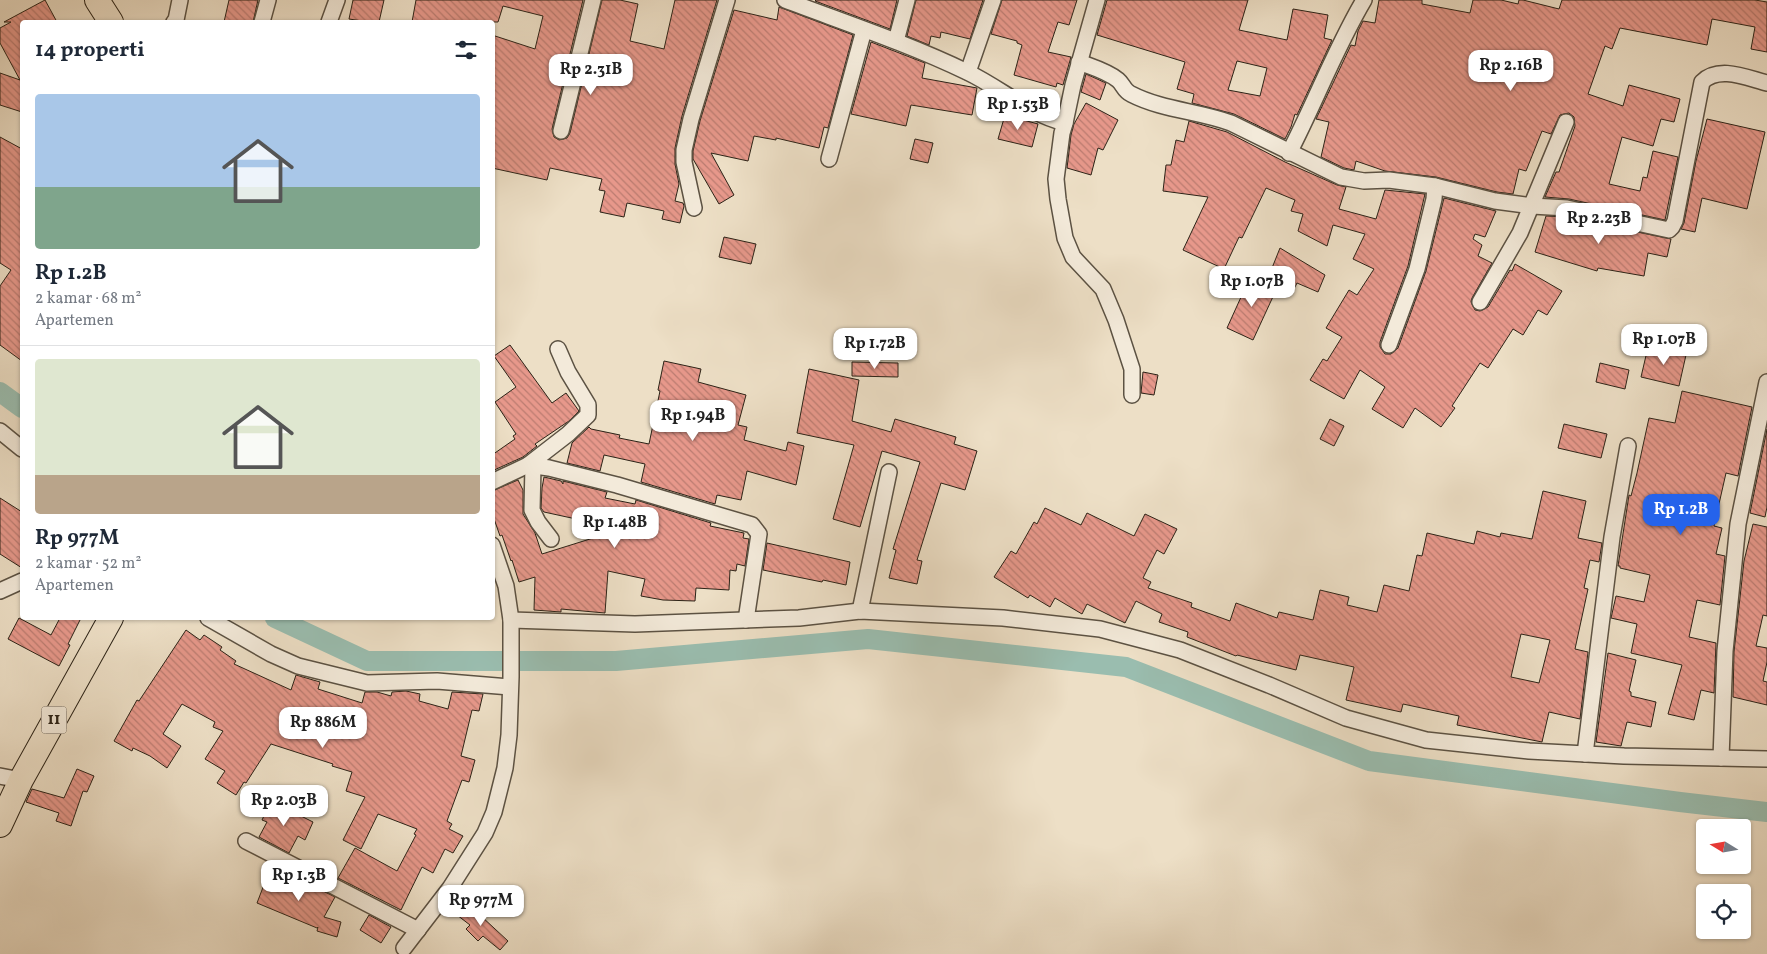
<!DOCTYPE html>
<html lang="id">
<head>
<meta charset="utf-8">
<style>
	:root { --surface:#fff; --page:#f6f6f7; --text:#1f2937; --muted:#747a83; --line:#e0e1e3; --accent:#2563eb }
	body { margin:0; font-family:Vollkorn,serif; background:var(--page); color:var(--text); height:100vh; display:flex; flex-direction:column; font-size:19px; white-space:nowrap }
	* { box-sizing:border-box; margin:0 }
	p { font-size:16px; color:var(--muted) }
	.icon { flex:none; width:28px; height:28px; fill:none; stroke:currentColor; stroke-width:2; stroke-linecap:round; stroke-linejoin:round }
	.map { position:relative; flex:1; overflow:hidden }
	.sheet { position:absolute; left:20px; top:20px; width:475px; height:600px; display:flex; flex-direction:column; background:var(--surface); border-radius:5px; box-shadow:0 1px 4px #0004 }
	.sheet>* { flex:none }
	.needle { width:32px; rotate:281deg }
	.controls { position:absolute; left:1696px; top:819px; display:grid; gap:10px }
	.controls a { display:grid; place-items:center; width:55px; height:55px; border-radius:5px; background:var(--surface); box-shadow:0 1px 4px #0004; font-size:25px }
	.price { position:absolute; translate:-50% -42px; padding:0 11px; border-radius:10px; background:#fff; color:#222; font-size:16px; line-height:32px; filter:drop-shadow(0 1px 2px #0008) }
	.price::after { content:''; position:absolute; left:50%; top:30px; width:15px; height:11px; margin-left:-8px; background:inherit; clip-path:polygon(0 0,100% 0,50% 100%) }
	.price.on { background:var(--accent); color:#fff }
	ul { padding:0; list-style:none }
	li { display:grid; align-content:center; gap:10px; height:265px; padding:0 15px }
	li+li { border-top:1px solid var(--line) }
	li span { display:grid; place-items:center; height:155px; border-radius:5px; color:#555 }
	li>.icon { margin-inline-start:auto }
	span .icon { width:90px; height:90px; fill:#fffc; stroke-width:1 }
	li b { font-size:21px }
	h2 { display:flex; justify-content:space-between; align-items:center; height:60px; padding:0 15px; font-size:21px }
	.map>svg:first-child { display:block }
</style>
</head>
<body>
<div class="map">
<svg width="1767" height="954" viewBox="0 0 1767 954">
	<defs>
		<pattern id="building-back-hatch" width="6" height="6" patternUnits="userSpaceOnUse" patternTransform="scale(1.25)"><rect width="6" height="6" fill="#e7988b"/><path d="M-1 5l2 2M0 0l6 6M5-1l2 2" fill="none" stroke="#bb7c71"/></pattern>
	</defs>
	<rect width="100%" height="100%" fill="#eddfc6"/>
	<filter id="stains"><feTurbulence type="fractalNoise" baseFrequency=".004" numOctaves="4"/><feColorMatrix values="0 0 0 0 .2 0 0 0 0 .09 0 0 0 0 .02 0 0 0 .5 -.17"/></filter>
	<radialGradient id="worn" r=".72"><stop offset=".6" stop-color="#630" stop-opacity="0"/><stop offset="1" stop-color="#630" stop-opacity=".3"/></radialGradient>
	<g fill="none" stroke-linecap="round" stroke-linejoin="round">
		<g stroke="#9abdaf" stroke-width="20">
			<path d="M0 392 22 408"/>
			<path d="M275 618 367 661H616L868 639 1126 667 1369 761 1680 802 1767 812"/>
		</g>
	</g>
	<g fill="url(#building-back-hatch)" stroke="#2c2317" fill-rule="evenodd">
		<path d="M45 0 57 22H22V112L0 105V73L20 80 0 43V28L11 22H4Z"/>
		<path d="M229 0H258L253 22H224Z"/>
		<path d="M353 0H384L379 22H369L349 19Z"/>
		<path d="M416 0H583L552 129 554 137 559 140 567 138 570 133 602 0H620L638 4 630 41 664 49 675 0H717L682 116 675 148V164L679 184 675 201 683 203 684 206 680 223 662 219 664 211 627 203 624 217 600 212 605 191 599 190 602 179 550 168 547 180 492 168V35L535 49 543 16 503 6 498 22H412Z"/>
		<path d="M816 0H897L890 29 815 1Z"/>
		<path d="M916 0H983L970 39 941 32 940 38 931 36 929 45 907 36Z"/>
		<path d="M1002 0H1077L1069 25 1058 22 1048 52 1071 57 1063 85 1057 83 1056 87 1014 75 1022 45 1017 43V41L991 34Z"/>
		<path d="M1107 0H1248L1239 30 1287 40 1293 9 1328 15 1324 38 1332 40 1297 115 1295 114 1291 127 1285 139 1234 114 1192 103 1194 94 1177 89 1185 62 1097 35ZM1237 61 1267 68 1260 96 1228 90Z"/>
		<path d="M1379 0H1422V4L1470 13 1473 0H1501L1518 4 1519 0H1523L1559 9 1562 0H1755L1767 2V52L1751 49 1755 27 1712 19 1707 45 1620 28 1612 49 1605 46 1588 94 1623 106 1629 85 1680 99 1674 122 1661 119 1653 146 1622 137 1609 184 1640 191 1643 177 1647 178 1653 151 1678 157 1665 220 1569 199 1545 197 1556 172H1559L1575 126 1574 117 1569 113 1560 115 1551 134 1542 131 1526 171 1519 169 1513 194 1497 192 1436 177 1385 171 1356 161 1354 170 1344 168 1321 157 1329 122 1316 119 1351 45 1355 46 1358 31 1363 21 1375 23Z"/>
		<path d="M779 7 853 35 828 128 824 127 819 148 776 138V140L754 136 748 161 711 153 734 195 719 204 693 159V151L700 121 734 10 777 20Z"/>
		<path d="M871 42 925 63 922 78 977 88 972 115 911 105 906 126 851 114Z"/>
		<path d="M1086 74 1106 83 1100 100 1081 92Z"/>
		<path d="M1086 103 1118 120 1103 150 1098 148 1091 175 1067 168 1071 135 1074 124Z"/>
		<path d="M1005 115 1038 124 1032 147 998 139Z"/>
		<path d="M1707 119 1765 132 1747 209 1702 198 1695 232 1681 229 1684 223 1696 161Z"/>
		<path d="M1189 121 1227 132 1285 162 1337 185 1346 187 1339 209 1376 219 1385 190 1425 194 1408 266 1380 342V347L1385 354H1391L1398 348 1426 271 1444 198 1496 211 1485 237 1475 234 1473 239 1482 245 1478 256 1492 263 1472 298 1471 302 1475 310 1480 311 1488 307 1510 270 1512 271 1515 264 1562 291 1547 315 1538 310 1523 335 1513 329 1488 368 1480 363 1452 406 1455 408 1441 427 1415 408 1403 428 1372 409 1385 387 1360 370 1344 399 1310 380 1323 359 1327 361 1342 337 1326 328 1349 290 1357 295 1374 269 1353 259 1365 234 1333 225 1327 246 1298 231 1303 214 1291 211 1295 200 1266 188 1242 238 1239 237 1224 269 1183 250 1208 197 1163 191 1166 165H1171L1176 140 1184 142Z"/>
		<path d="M0 137 22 149V361L0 345V286L11 270 0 263Z"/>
		<path d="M915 139 933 143 928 163 910 159Z"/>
		<path d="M1546 216 1566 217 1671 239 1667 257 1648 253 1644 276 1598 268 1597 271 1535 252Z"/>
		<path d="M724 237 756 244 751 264 719 257Z"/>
		<path d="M1280 248 1325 275 1318 292 1297 283 1294 289 1268 278Z"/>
		<path d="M1251 275 1277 288 1253 340 1227 328Z"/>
		<path d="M510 345 552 403 566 393 579 411 569 421 535 444 537 446 523 457 492 471V455L515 439 513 436 516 434 495 402 516 387 494 356Z"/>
		<path d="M1648 347 1686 355 1679 386 1641 377Z"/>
		<path d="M664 361 701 369 698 382 746 395 738 425 747 427 744 440 786 451 788 442 804 446 796 485 747 471 741 500 717 495 715 504 641 482 645 464 604 455 600 471 567 463 572 443 589 427 591 429 620 435 619 438 649 444 660 391 658 390Z"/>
		<path d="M852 362 898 363V377L852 376Z"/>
		<path d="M1600 363 1629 370 1625 389 1596 382Z"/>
		<path d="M809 369 859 380 852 421 891 432 895 419 956 437 954 444 977 451 965 490 941 483 917 560 922 561 917 584 889 578 896 550 893 549 920 462 882 451 860 527 833 519 854 445 797 433Z"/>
		<path d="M1143 372 1158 375 1154 395 1141 393Z"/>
		<path d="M1682 391 1752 407 1738 476 1726 473 1714 526 1722 528 1716 554 1725 556 1720 605 1697 600 1689 637 1716 643 1714 693 1701 690 1694 720 1668 714 1682 665 1631 653 1637 624 1611 618 1616 596 1644 602 1650 575 1620 568V566H1618L1629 495 1631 496 1637 473 1649 418 1675 423Z"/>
		<path d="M1330 419 1344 426 1334 446 1320 439Z"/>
		<path d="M1564 424 1607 434 1601 458 1558 448Z"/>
		<path d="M1767 429V507L1765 517 1750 513Z"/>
		<path d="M544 477 561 481 563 484V481L607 492 605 498 635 504 636 500 711 523 710 526 744 533 743 538 749 539 745 566 737 564 736 571 730 570 729 590 696 588 695 601 663 600 641 596 645 579 608 571 605 613 561 609V612L534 610 535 577 519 582 512 560 511 561 502 535 500 536 492 513V491L518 480 523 490V514L535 533 542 554 622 529 544 512 541 508 542 488Z"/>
		<path d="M1543 491 1586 501 1578 538 1602 543 1599 562 1590 560 1584 588 1588 589 1575 649 1588 652 1580 719 1549 712 1542 742 1457 725 1459 716 1403 704 1401 712 1346 700 1354 667 1300 655 1296 670 1237 655 1236 656 1187 637 1188 632 1159 622 1162 614 1136 601 1125 623 1087 604 1082 614 1055 598 1050 607 1030 595 1028 598 994 577 1011 551 1016 554 1034 522 1037 524 1045 508 1081 525 1087 513 1134 536 1145 514 1177 529 1164 554 1157 550 1143 578 1151 582 1148 588 1192 603 1191 607 1230 621 1236 603 1277 618 1279 612 1313 620 1320 590 1349 597 1347 605 1377 612 1384 585 1409 591 1417 555 1422 556 1427 533 1474 544 1477 531 1500 537 1501 533 1532 539ZM1521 634 1550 640 1539 683 1511 677Z"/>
		<path d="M0 498 22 512V568L0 554Z"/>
		<path d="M1753 524 1767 527V616L1763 615 1756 646 1767 648V662L1763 681 1767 682V705L1733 697 1734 652 1744 561Z"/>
		<path d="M767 543 850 562 846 585 823 580 822 582 763 570Z"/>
		<path d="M19 618 51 635 60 618H81L68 644 70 645 59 666 8 639Z"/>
		<path d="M186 630 200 640 204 635 222 647 220 650 236 661 234 664 291 690 296 675 320 682 318 689 362 703 365 692H377L391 696 392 692 406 691 420 694 419 701 448 709 452 692 483 694 479 711 472 710 461 756 475 760 469 782 462 780 447 821 452 824 449 829 463 836 453 853 445 849 433 873 422 867 401 910 338 878 355 848 397 871 416 835 414 834 417 829 378 814 361 849 343 840 365 797 346 791 352 772 332 766 333 764 271 744 246 783 244 782 236 795 217 783 225 771 205 759 223 731 213 727 215 722 182 704 163 734 181 746 167 768 150 756 133 748 132 751 114 741 137 700 139 701Z"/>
		<path d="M1608 653 1636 660 1629 691 1631 692V696L1656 702 1651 727 1627 722 1621 746 1596 742Z"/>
		<path d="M77 769 94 776 87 792 83 791 71 826 56 821 59 813 26 802 32 789 64 798Z"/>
		<path d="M271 801 313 822 305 840 298 836 289 853 259 837 267 822 262 820Z"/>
		<path d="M270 869 313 886 335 897 324 917 341 922 337 937 317 931 318 927 317 928 257 903Z"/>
		<path d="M467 903 508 941 500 950 483 936 478 941 466 929 470 925 457 915Z"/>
		<path d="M369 915 391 927 381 943 360 930Z"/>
	</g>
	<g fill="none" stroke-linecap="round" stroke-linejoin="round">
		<g stroke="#5c5243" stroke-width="18">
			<g id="minor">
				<path d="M785 0C846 23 909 44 967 72 1001 88 1028 114 1065 123L1073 85 1097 0"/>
				<path d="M174 22 176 20 180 0"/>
				<path d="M262 22 268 0"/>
				<path d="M329 22 337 0"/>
				<path d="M896 41 907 0"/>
				<path d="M1079 62C1092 67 1107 71 1118 80 1123 84 1124 91 1131 94 1162 110 1198 111 1231 123L1341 177 1364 181 1389 180 1435 186 1495 201 1532 206 1567 208 1669 230 1672 227 1675 221 1702 82C1719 65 1747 78 1767 83"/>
				<path d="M968 72 993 0"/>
				<path d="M1065 123 1062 133 1056 179 1058 199 1065 238 1073 257 1103 289 1116 320 1132 369V395"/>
				<path d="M561 131 593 0"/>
				<path d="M1289 153C1315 103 1335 49 1364 0"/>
				<path d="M829 159 864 30"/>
				<path d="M694 208 684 162V150L691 119 727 0"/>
				<path d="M1480 302 1520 233 1566 122"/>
				<path d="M1389 345 1417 269 1434 199 1435 186"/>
				<path d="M0 431 22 449"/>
				<path d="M528 465 568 434 588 415V405L568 372 558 349"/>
				<path d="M533 466 532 510 538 522 551 539"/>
				<path d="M492 482 528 465 549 468 617 485 752 525 759 534 746 620"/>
				<path d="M0 591 22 581"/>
				<path d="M860 611 889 472"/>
				<path d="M208 618 271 654 298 666 367 683 437 681 510 687"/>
				<path d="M511 620 635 624 799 618 860 611 1003 618 1100 629 1180 650 1269 685 1346 718 1426 740 1529 751 1624 756 1767 759"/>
				<path d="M1585 754 1612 537 1628 446"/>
				<path d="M1721 758 1725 651 1738 524 1767 382"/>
				<path d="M0 776 21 780"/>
				<path d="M246 841 418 930"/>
				<path d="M404 948 450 888 485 833 494 812 505 768 509 735 511 677V620L506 586 492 545"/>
			</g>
		</g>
		<g stroke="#2c2317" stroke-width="26">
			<g id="trunk">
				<path d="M97 0 111 22"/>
				<path d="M0 825 21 780 111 618"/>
			</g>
		</g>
		<use href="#minor" stroke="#f3eada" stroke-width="15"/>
		<use href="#trunk" stroke="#eddfc6" stroke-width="24"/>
	</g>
	<g text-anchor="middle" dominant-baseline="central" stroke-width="4.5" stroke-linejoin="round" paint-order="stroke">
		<rect fill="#f3eada" stroke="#685f52" stroke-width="1" x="41.5" y="706.5" width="25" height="27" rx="4"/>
		<g font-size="16" font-weight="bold" fill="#2c2317">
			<text x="54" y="720">11</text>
		</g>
	</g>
	<rect width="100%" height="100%" filter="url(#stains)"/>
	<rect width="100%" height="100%" fill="url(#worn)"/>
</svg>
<div class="controls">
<a><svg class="needle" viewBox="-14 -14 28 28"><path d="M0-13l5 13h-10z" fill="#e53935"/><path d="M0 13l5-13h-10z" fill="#747a83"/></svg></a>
<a><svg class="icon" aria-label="locate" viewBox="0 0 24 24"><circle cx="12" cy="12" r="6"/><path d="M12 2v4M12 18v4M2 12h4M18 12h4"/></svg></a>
</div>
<b class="price" style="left:1511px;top:92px">Rp 2.16B</b>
<b class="price" style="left:591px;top:96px">Rp 2.31B</b>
<b class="price" style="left:1018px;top:131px">Rp 1.53B</b>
<b class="price" style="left:1599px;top:245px">Rp 2.23B</b>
<b class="price" style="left:1252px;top:308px">Rp 1.07B</b>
<b class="price" style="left:1664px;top:366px">Rp 1.07B</b>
<b class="price" style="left:875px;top:370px">Rp 1.72B</b>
<b class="price" style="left:693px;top:442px">Rp 1.94B</b>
<b class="price on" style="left:1681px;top:536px">Rp 1.2B</b>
<b class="price" style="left:615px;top:549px">Rp 1.48B</b>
<b class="price" style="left:323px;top:749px">Rp 886M</b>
<b class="price" style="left:284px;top:827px">Rp 2.03B</b>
<b class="price" style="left:299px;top:902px">Rp 1.3B</b>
<b class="price" style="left:481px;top:927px">Rp 977M</b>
<section class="sheet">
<h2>14 properti<svg class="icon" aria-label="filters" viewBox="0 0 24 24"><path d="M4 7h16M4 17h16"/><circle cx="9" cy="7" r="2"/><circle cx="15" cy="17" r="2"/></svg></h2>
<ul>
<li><span style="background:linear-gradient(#a9c7e8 60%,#7fa58c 0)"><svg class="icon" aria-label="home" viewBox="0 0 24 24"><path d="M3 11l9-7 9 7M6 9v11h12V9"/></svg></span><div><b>Rp 1.2B</b><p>2 kamar · 68 m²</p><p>Apartemen</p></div></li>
<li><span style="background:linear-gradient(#dfe7d0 75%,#b9a48a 0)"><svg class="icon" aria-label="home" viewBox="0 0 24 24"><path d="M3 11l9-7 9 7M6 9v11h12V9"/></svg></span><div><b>Rp 977M</b><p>2 kamar · 52 m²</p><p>Apartemen</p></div></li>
</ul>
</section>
</div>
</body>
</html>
